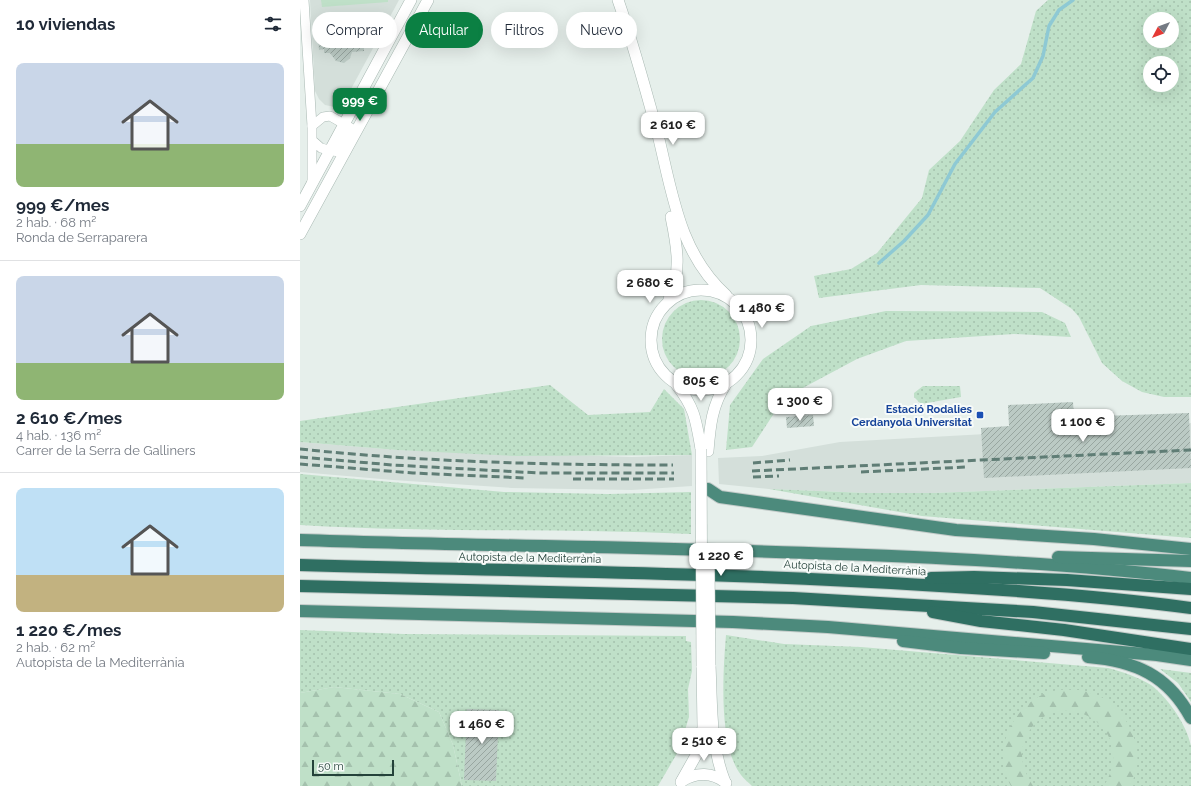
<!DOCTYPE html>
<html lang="es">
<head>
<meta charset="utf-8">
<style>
	:root { --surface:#fff; --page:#f2f2f3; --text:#1f2937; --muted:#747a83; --line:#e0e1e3; --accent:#0b8043 }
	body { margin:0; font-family:Raleway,sans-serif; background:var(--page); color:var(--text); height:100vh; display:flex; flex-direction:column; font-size:15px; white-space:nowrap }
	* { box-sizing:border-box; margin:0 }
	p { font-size:13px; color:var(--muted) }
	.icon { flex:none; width:22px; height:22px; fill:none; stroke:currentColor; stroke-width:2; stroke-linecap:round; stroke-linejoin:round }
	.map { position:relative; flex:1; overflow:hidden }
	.side { display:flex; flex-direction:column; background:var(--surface); width:300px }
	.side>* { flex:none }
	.guide { position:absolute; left:12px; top:12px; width:380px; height:36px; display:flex; gap:8px }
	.needle { width:26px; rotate:229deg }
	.tools { position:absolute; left:843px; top:12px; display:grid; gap:8px }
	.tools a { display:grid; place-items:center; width:36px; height:36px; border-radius:50%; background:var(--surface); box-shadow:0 4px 16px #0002; font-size:20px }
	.scale { position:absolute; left:12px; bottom:10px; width:82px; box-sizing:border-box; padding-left:4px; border:2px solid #24423a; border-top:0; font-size:11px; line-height:14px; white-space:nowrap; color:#24423a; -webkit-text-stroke:3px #f7fbf9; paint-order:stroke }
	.price { position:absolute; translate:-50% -34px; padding:0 9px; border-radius:8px; background:#fff; color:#222; font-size:13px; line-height:26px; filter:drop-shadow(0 1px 2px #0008) }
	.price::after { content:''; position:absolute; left:50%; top:24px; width:12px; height:9px; margin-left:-6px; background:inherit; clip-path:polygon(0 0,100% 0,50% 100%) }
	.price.current { background:var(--accent); color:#fff }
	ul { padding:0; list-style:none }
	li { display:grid; align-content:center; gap:8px; height:212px; padding:0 16px }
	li+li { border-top:1px solid var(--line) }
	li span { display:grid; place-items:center; height:124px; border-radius:8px; color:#555 }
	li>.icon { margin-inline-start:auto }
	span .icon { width:72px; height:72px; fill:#fffc; stroke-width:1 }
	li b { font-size:17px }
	h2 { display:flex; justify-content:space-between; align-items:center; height:48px; padding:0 16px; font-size:17px }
	.tag { padding:0 14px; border-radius:18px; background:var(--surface); box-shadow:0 4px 16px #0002; font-size:14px; line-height:36px }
	.tag.current { background:var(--accent); color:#fff }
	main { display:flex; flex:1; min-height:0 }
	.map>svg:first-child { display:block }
</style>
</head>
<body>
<main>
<section class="side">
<h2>10 viviendas<svg class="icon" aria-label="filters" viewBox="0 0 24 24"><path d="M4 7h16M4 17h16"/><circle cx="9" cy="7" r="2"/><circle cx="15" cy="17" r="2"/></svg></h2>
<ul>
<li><span style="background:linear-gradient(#c9d6e8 65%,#8fb573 0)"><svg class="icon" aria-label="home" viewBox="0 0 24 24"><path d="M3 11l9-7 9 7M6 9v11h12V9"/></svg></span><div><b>999 €/mes</b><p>2 hab. · 68 m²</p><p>Ronda de Serraparera</p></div></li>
<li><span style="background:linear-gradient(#c9d6e8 70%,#8fb573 0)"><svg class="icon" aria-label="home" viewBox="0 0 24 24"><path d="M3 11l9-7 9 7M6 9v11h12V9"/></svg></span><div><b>2 610 €/mes</b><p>4 hab. · 136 m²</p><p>Carrer de la Serra de Galliners</p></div></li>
<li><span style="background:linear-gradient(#bfe0f5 70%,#c2b280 0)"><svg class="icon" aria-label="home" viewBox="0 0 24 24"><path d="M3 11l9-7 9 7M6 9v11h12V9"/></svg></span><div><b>1 220 €/mes</b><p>2 hab. · 62 m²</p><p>Autopista de la Mediterrània</p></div></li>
</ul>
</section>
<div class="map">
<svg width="891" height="786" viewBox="0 0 891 786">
	<defs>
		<pattern id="grass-dots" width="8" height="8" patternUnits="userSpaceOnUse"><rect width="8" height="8" fill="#bfe0c8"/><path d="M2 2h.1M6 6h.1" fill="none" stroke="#a4c1ad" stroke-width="1.8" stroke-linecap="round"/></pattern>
		<pattern id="forest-firs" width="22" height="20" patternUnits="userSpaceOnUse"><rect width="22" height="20" fill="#bfe0c8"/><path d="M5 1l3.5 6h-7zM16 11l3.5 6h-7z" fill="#a4c1ad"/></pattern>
		<pattern id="building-hatch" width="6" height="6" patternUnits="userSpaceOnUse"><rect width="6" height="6" fill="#bbcac4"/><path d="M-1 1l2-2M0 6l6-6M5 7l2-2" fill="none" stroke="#98a6a0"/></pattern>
	</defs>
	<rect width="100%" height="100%" fill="#e6efeb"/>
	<g fill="#d4dfda">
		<path d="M10 0H99L44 102 35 107 25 105 19 99 15 91Z"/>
		<path d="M891 423V483L633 493H567L469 489 419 484 418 458 462 456 540 442Z"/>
		<path d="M0 442 97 450 332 457 392 455V486L332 490 212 488 93 480 0 472Z"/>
	</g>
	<g fill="url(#grass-dots)" fill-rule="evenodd">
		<path d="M748 0H891V397H864L842 392 822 381 802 363 779 317 772 309 740 288 621 285 519 298 514 276 551 269 577 253 622 198 629 170 660 141 694 90 721 64 736 11ZM850 19H872V41H850ZM850 63H872V85H850Z"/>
		<circle cx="401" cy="339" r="39"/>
		<path d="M586 311 742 312 765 323 771 337 714 334 606 341 557 359 484 398 452 447 426 450 430 405 463 359 511 326Z"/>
		<path d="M250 385 288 415 350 412 364 389 384 409 392 455 215 456 97 450 0 442V421Z"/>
		<path d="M623 386H660L661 397 621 404 614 397V393Z"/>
		<path d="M0 474 204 492 308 494 391 492V534C261 528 130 533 0 525Z"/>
		<path d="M891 483V538L622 516 469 489 567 493H633Z"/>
		<path d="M0 630 104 634 386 636V641L391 642 392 671 388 689 389 717 379 750 358 786H162L153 745 139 712 100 694 34 687 0 693Z"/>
		<path d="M426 635 484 644 561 647 808 668C823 672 838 677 851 685 868 698 887 725 891 746 891 758 891 773 891 786H452C449 783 444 779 441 775 418 745 423 672 426 635Z"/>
		<path d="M860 669 891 673V702L878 683Z"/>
	</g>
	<g fill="url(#forest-firs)">
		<path d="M34 687 100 694 139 712 153 745 162 786H0V693Z"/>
		<path d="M781 690C787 692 795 694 801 697 831 713 848 756 830 786H804C842 723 753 681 726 737 718 755 723 770 733 786H711C689 751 715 700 753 691 762 689 772 690 781 690Z"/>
	</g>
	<path fill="#bfe0c8" d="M21 0H88V2L22 7Z"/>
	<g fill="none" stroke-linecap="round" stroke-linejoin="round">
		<path stroke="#8ec9d4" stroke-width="3.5" d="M579 263 604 241 628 215 655 164 695 112 733 78 743 56 749 26 759 10 773 0"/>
	</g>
	<g fill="url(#building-hatch)">
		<path d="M68 32V46H64V51L52 52 50 58 44 63 36 61 30 53H24V49L19 50 18 35Z"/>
		<path d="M773 402 774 417 889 413 891 468 684 478 681 428 709 426 708 405Z"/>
		<path d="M513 415 514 426 487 428 486 417Z"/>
		<path d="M167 709 199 710 196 781 164 780Z"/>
	</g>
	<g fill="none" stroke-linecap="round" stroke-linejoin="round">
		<g stroke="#a8b8b2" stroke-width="10">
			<g id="minor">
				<path d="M4 0 12 126"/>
				<path d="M12 183V126L23 117 30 116 51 128 38 152 21 148 12 140"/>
			</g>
		</g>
		<g stroke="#a8b8b2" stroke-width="12">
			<g id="tertiary">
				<path d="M318 0C333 43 345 87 357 131 372 190 378 252 426 295"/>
				<path d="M0 206 111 0"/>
				<path d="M0 234 128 0"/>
				<circle cx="401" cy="340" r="50"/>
				<path d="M369 299C382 272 377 246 371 217"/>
				<path d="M376 384C395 408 396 420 401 449"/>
				<path d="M408 451C410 426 412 405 426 384"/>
				<path d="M410 665C412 706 410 744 425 782"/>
				<path d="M382 781C396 772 413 772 426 783"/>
				<path d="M381 782 399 750 403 727 402 666"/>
			</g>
		</g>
		<g stroke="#c2cac8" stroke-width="14">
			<g id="trunk">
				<path d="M408 489 420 497 656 530 794 539 891 549"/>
				<path d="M0 540C179 546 359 547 538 554 656 558 773 564 891 578"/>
				<path d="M758 557 891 561"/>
				<path d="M0 611 433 622 528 627 857 655 891 660"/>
				<path d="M603 641 661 648 744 653"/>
				<path d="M788 657C835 661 868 675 891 718"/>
			</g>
		</g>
		<g stroke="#c2cac8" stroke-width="14">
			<g id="motorway">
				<path d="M0 565C208 571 416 572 623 585 713 590 802 596 891 608"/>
				<path d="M631 578 674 577 767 580 891 589"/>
				<path d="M0 586 493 598 733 612 891 629"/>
				<path d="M633 612 681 621 764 630 891 649"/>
			</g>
		</g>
		<use href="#minor" stroke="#fff" stroke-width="9"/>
		<use href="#tertiary" stroke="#fff" stroke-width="11"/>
		<use href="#trunk" stroke="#4c8a7c" stroke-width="12"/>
		<use href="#motorway" stroke="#2f6f62" stroke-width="12"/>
		<g stroke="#5f7d75" stroke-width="3" stroke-dasharray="8 4" stroke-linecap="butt">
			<path d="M0 449C124 462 248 465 373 465"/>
			<path d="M0 457 93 465 239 473H374"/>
			<path d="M453 463 490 460"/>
			<path d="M0 464 113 473 225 478"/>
			<path d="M452 471 891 450"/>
			<path d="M561 472 667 467"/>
			<path d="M453 477 479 476"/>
			<path d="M273 479H374"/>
		</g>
		<g stroke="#a8b8b2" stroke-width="12" stroke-linecap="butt">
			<g id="tertiary-bridge">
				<path d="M401 449 402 666"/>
				<path d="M409 567 410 665"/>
			</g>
		</g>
		<use href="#tertiary-bridge" stroke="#fff" stroke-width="11"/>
	</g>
	<rect fill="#1a4fb4" stroke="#f7fbf9" stroke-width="1.5" x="676" y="411" width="8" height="8" rx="2"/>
	<g text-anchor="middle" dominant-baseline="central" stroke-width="4" stroke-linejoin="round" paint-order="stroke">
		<g font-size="11" font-weight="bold" fill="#164399" stroke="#f7fbf9" text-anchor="end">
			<text x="672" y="409">Estació Rodalies<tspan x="672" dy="13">Cerdanyola Universitat</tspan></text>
		</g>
		<g font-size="11" fill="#24423a" stroke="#f7fbf9">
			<text transform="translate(230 558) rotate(1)">Autopista de la Mediterrània</text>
			<text transform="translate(555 568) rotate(3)">Autopista de la Mediterrània</text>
		</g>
	</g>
</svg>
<div class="tools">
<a><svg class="needle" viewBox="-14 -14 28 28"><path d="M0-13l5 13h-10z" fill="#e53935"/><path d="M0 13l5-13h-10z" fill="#747a83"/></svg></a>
<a><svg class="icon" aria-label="locate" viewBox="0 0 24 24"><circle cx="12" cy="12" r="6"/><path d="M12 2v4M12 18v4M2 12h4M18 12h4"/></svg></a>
</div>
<div class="scale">50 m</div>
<b class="price current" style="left:60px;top:122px">999 €</b>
<b class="price" style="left:373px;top:146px">2 610 €</b>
<b class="price" style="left:350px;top:304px">2 680 €</b>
<b class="price" style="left:462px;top:329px">1 480 €</b>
<b class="price" style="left:401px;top:402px">805 €</b>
<b class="price" style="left:500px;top:422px">1 300 €</b>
<b class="price" style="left:783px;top:443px">1 100 €</b>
<b class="price" style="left:421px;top:577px">1 220 €</b>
<b class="price" style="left:182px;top:745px">1 460 €</b>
<b class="price" style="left:404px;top:762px">2 510 €</b>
<div class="guide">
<a class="tag">Comprar</a>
<a class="tag current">Alquilar</a>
<a class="tag">Filtros</a>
<a class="tag">Nuevo</a>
</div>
</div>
</main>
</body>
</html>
